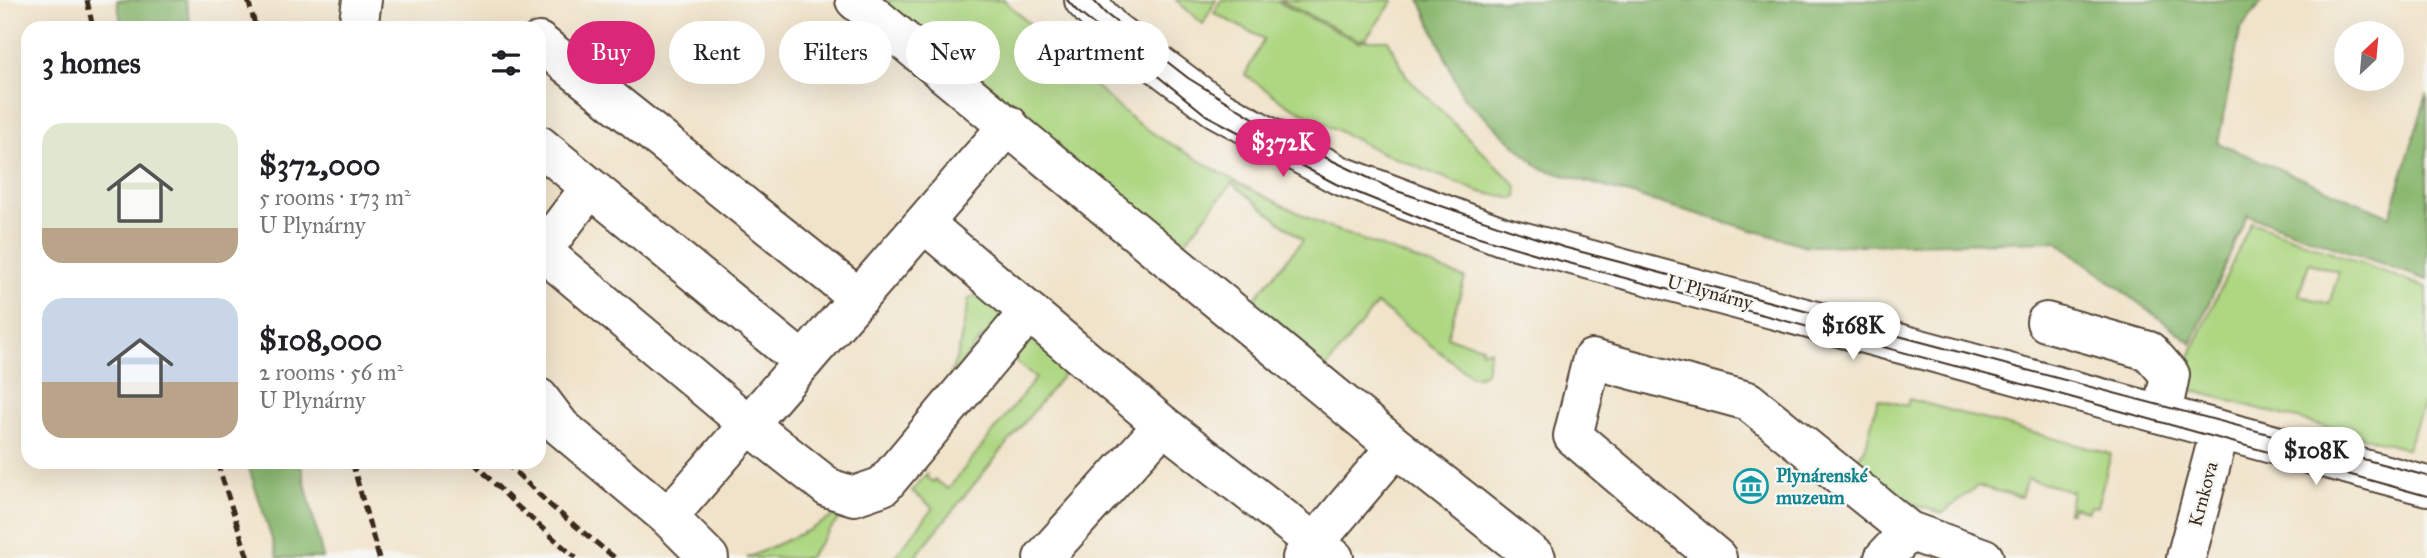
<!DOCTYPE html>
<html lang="en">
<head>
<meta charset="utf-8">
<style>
	:root { --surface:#fff; --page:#f2f2f2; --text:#202124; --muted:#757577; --accent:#db2777 }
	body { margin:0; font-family:"IM FELL Great Primer",serif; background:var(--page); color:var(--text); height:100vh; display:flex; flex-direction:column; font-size:26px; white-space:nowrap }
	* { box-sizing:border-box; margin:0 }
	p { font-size:23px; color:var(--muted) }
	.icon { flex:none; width:38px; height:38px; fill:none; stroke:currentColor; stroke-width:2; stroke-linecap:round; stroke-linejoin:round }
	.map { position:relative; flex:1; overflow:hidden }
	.drawer { position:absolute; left:21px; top:21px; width:525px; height:448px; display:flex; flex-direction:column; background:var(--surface); border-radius:21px; box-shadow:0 7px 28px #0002 }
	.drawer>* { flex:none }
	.top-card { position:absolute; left:567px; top:21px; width:665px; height:63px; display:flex; gap:14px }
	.needle { width:46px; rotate:26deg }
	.fabs { position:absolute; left:2334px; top:21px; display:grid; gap:14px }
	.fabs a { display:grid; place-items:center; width:70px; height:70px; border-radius:50%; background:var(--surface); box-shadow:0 7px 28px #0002; font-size:35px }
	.price { position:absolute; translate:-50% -60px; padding:0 16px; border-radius:24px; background:#fff; color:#222; font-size:23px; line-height:46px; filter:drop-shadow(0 2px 4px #0008) }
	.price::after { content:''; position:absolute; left:50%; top:42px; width:21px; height:16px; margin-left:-10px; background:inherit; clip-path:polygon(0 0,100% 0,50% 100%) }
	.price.selected { background:var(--accent); color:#fff }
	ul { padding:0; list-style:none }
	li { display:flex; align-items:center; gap:21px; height:175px; padding:0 21px }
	li span { display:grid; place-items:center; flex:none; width:196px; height:140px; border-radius:21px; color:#555 }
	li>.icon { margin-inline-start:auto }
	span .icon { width:84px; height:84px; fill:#fffc; stroke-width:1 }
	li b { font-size:30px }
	h2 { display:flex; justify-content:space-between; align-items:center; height:84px; padding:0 21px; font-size:30px }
	.tag { padding:0 24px; border-radius:32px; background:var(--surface); box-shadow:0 7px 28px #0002; font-size:24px; line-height:63px }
	.tag.selected { background:var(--accent); color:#fff }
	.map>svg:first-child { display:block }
</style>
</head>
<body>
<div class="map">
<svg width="2427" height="558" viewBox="0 0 2427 558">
	<rect width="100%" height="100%" fill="#f6f6f2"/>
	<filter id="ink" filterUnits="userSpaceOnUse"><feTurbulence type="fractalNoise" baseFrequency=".0143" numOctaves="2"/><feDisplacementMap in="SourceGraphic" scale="14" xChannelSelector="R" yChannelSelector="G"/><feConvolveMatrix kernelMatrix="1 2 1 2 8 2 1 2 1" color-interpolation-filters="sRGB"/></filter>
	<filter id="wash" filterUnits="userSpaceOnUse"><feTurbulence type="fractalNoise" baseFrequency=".00686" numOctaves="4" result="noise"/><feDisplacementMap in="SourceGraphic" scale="28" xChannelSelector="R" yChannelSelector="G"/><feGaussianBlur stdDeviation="1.57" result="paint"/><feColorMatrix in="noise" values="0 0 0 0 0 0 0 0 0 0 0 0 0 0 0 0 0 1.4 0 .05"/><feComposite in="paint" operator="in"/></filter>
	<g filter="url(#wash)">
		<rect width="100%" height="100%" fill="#f0e3c9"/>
		<g fill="#aed782" stroke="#748050" stroke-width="2" fill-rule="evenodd">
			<path d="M879 0H1004L1109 99 1136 122 1162 139 1242 185 1325 226 1465 278 1447 337 1482 347 1481 351 1490 350 1486 372 1479 376H1471L1377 304 1326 368 1249 305 1303 240 1232 183 1180 248Z"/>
			<path d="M1176 0H1216L1203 24Z"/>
			<path d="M1221 0H1274L1358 42 1366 40H1388L1407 77 1516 185 1518 194 1514 199 1480 192 1380 152 1288 105 1245 75 1264 39 1214 13Z"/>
			<path d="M1279 0H1392L1393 1 1366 38 1358 40Z"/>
			<path d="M2251 222 2427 288V395L2407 449 2180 387 2193 349ZM2309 263 2339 272 2329 304 2299 295Z"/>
			<path d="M977 295 1068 369 914 558H894L933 508 912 491 927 473 926 477 933 482 935 480 948 489 1036 378 983 336 949 379 958 353 969 299Z"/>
			<path d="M1878 399 1907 406 1909 399 2111 454 2097 507 2090 506 2088 511 2072 507 2071 512H2068L2072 491 2027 479 2021 497 1977 486 1943 513 1903 502 1854 463 1865 449Z"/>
			<path d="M841 512 840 517 808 558H747L809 530Z"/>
		</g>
		<g fill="#8ab870" stroke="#627147" stroke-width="2">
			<path d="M117 0H185L192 28H122Z"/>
			<path d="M1420 0H2263L2240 31 2218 143 2390 216 2427 94V280L2247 215 2192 343 2056 241 1807 246 1540 168 1463 97Z"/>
			<path d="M247 462H300L323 558H278Z"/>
		</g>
	</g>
	<g filter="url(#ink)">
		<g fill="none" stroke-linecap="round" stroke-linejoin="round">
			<g stroke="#564638" stroke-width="42">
				<g id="minor">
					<path d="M855 0 1396 447 1536 558"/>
					<path d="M1084 0 1112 30 1216 108 1339 175 1502 236 2427 486"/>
					<path d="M358 28 362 0"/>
					<path d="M539 42 859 298"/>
					<path d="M539 145 803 362"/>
					<path d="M590 188 542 251 748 424 829 488 854 496 883 486 1029 312"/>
					<path d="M925 224 1163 425 1334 558"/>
					<path d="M2046 322 2149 351 2170 375 2162 414"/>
					<path d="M539 398 561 427 668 517 709 558"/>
					<path d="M668 517 1009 125"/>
					<path d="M1043 558 1163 425"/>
					<path d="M1302 558 1396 447"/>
					<path d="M1717 558 1573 436 1592 359 1748 401 1909 531 1984 558"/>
					<path d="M1884 558 1909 531"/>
					<path d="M2186 558 2220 430"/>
				</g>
			</g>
			<use href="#minor" stroke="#fff" stroke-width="38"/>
			<g stroke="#3b2a1e" stroke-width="2">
				<path d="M1067 0 1077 11 1206 115 1336 184 1432 223 1550 258 2052 392 2427 496"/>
				<path d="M1093 0 1106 14 1188 78 1289 140 1394 190 1563 247 2427 476"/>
			</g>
			<g stroke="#3b2a1e" stroke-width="5" stroke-dasharray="10 5" stroke-linecap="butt">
				<path d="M87 0 93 28"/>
				<path d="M248 0 256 28"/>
				<path d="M217 462 248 558"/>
				<path d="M352 462 379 558"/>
				<path d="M473 462 517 506 576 558"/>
				<path d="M505 462 551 506 615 558"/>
			</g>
		</g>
	</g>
	<defs>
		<g id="museum-ring" transform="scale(1.75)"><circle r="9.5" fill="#f6f6f2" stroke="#0f9aa8" stroke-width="1.5"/><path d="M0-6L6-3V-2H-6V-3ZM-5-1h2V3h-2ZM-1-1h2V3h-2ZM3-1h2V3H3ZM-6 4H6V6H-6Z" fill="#0f9aa8"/></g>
	</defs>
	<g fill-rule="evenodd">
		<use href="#museum-ring" x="1751" y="486"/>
	</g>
	<g text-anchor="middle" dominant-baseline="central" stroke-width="5" stroke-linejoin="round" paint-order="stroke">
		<g font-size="19" fill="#3b2a1e" stroke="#f6f6f2">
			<text transform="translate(1710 292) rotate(15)">U Plynárny</text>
			<text transform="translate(2203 494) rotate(-75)">Krnkova</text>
		</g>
		<g font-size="19" font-weight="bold" fill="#0d838f" stroke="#f6f6f2" text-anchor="start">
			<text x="1776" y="475">Plynárenské<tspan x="1776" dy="22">muzeum</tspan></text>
		</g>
	</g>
</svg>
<div class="fabs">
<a><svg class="needle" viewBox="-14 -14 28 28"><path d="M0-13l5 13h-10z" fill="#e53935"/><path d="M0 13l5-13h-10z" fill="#757577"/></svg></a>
</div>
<b class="price selected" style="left:1283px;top:179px">$372K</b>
<b class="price" style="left:1853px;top:362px">$168K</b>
<b class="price" style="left:2316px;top:487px">$108K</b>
<div class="top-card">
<a class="tag selected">Buy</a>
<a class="tag">Rent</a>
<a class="tag">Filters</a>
<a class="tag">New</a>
<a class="tag">Apartment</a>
</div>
<section class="drawer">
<h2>3 homes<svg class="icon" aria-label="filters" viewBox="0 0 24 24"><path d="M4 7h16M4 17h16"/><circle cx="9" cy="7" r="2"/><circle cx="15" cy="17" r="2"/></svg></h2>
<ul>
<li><span style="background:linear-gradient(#dfe7d0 75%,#b9a48a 0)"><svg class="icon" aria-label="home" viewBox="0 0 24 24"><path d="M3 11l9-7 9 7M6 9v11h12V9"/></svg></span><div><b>$372,000</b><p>5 rooms · 173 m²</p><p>U Plynárny</p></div></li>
<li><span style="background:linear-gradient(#c9d6e8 60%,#b9a48a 0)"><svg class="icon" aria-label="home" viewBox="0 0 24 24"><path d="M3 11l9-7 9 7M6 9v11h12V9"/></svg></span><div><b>$108,000</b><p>2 rooms · 56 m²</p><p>U Plynárny</p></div></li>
</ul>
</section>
</div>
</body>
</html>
